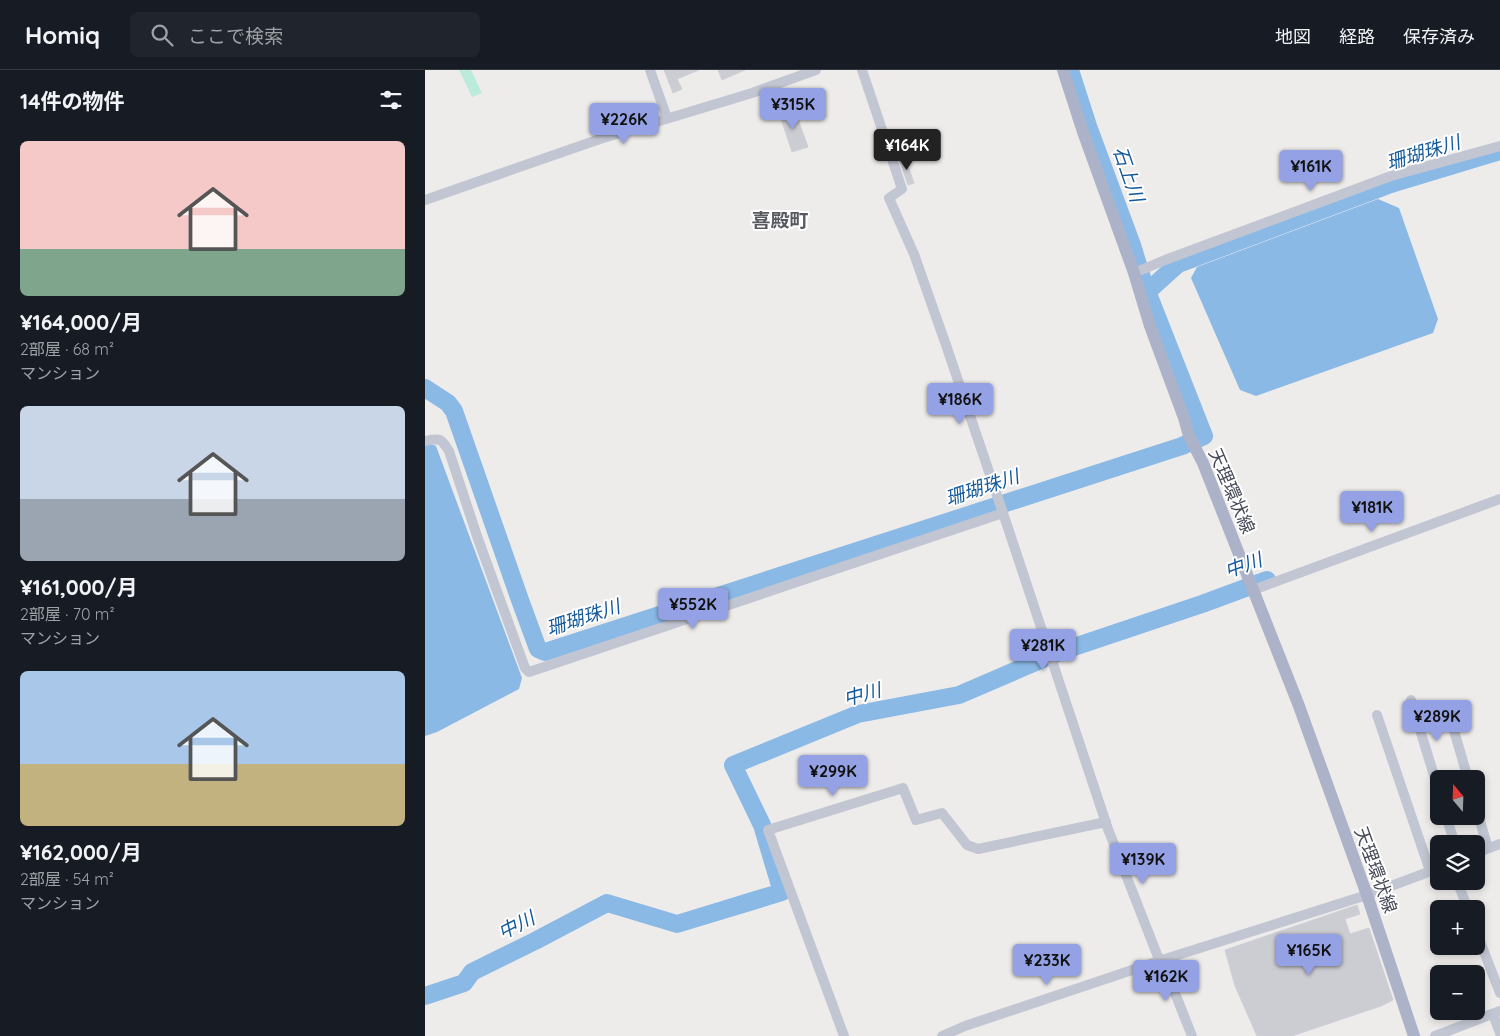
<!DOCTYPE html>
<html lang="ja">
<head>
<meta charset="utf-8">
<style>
	:root { --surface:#171b24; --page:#20242c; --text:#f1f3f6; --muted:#9ea1a6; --line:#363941; --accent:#94a2e5 }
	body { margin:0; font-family:Quicksand,"Noto Sans JP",sans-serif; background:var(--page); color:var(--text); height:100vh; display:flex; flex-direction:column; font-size:19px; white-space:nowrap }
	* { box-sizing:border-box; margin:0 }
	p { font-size:16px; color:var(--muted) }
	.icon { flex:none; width:28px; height:28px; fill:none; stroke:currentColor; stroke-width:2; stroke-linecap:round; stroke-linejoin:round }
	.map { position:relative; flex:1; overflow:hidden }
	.panel { display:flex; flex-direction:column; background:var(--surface); width:425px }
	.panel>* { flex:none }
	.needle { width:32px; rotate:341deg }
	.buttons { position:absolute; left:1005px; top:700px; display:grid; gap:10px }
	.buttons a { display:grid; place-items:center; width:55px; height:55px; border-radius:8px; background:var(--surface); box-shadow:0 2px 8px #0003; font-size:25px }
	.price { position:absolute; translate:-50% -42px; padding:0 11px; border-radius:5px; background:var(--accent); color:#111; font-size:16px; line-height:32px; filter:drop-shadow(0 1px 2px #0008) }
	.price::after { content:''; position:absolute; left:50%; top:30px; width:15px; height:11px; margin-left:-8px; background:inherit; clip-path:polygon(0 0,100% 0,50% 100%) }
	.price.current { background:#222; color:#fff }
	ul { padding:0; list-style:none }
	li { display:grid; align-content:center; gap:10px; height:265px; padding:0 20px }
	li span { display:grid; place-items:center; height:155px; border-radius:8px; color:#555 }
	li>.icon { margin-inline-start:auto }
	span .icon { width:90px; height:90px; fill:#fffc; stroke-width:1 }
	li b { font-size:21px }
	h2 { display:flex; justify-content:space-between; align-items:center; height:60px; padding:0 20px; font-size:21px }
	header { display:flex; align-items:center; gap:30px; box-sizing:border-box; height:70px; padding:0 25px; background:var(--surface); border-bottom:1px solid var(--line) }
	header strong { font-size:24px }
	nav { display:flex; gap:28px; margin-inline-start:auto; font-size:18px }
	.search { width:350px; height:45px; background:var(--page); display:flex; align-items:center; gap:12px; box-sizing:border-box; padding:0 18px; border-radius:8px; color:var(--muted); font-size:19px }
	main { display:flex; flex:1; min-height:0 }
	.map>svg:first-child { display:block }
</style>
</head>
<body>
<header>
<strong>Homiq</strong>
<div class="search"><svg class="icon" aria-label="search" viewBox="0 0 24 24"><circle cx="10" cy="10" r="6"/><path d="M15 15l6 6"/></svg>ここで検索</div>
<nav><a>地図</a><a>経路</a><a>保存済み</a></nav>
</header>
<main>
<section class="panel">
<h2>14件の物件<svg class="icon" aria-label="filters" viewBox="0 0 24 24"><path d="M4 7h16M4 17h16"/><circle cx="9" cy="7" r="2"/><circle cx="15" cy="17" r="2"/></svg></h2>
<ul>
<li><span style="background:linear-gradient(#f6c9c9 70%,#7fa58c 0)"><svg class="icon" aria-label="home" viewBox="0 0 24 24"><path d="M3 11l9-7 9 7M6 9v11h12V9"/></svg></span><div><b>¥164,000/月</b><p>2部屋 · 68 m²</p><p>マンション</p></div></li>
<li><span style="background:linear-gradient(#c9d6e8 60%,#9aa5b1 0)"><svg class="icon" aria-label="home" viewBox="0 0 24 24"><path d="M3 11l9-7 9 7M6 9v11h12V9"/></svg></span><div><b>¥161,000/月</b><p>2部屋 · 70 m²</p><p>マンション</p></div></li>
<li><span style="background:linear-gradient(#a9c7e8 60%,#c2b280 0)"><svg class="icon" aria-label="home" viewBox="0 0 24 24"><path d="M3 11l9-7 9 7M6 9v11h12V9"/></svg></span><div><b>¥162,000/月</b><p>2部屋 · 54 m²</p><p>マンション</p></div></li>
</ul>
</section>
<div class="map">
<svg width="1075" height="966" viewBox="0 0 1075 966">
	<rect width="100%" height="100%" fill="#eeeceb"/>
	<path fill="#baebdb" d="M34 0H46L57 23 47 27Z"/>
	<g fill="#8ab9e6">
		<path d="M953 129 974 138 1013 249 1008 263 831 326 815 320 766 208 772 197Z"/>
		<path d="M4 373 11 376 97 608 94 619 12 662 0 666V375Z"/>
	</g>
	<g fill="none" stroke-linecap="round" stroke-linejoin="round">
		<g stroke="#8ab9e6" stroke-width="18">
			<path d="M723 221 753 194 963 115 1072 82"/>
			<path d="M0 318 23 333 29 341 95 530 113 579 120 582 757 376 779 366 718 211 707 175 663 56 645 0"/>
			<path d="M0 926 39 913 47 902 110 871 182 833 252 854 357 822 337 755 308 695 433 644 534 625 634 582 777 534 842 510"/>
		</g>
	</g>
	<g fill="#ccccd3" stroke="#cfd0d7">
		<path d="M239 0H274L252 9 257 19 248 23Z"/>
		<path d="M293 0H320L297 10Z"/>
		<path d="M369 38 383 77 367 82 354 43Z"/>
		<path d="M480 87 489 113 483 115 474 89Z"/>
		<path d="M932 835 935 844 920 849 925 864 944 858 968 930 956 936 867 966H832L810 916 800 880Z"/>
	</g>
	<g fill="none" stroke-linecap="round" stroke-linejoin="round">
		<g stroke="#c2c6d2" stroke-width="10">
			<path d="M225 0 242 48"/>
			<path d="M437 0 477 119 464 128 489 184 521 275 578 443 683 759 733 887 737 890 767 966"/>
			<path d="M0 130 175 69 327 23 391 0"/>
			<path d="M709 203 740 190 966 106 1075 76"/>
			<path d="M0 371C15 368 16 368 24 381L53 469 100 598 104 602 578 443"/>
			<path d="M828 520 1075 429"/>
			<path d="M986 630 1014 722"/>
			<path d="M1022 636 1043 709"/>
			<path d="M952 645 1005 801"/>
			<path d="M1051 738 1063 778"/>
			<path d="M1021 746 1030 774"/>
			<path d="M1051 783 1075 774"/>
			<path d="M1032 811 1043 839"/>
			<path d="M1051 861 1075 923"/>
			<path d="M1068 944 1075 963"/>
			<path d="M419 966 343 760 478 718 491 750 517 743 542 775 553 779 681 752"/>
			<path d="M517 966 540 956 737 890 942 825 1014 798"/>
			<path d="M1010 966 1075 941"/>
		</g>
		<path stroke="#acb3c9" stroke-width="12" d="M638 0 658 62 709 203 725 256 759 348 764 366 778 393 874 636 942 825 989 966"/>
	</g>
	<g text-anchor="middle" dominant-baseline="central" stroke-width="4" stroke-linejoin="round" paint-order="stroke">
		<g font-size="18" fill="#454957" stroke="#fff">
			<text transform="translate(807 421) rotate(67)">天理環状線</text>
			<text transform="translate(951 800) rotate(70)">天理環状線</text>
		</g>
		<g font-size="19" font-style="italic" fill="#14599b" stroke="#fff">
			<text transform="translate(998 82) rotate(-17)">珊瑚珠川</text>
			<text transform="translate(704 104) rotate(71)">石上川</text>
			<text transform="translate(557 417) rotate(-18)">珊瑚珠川</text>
			<text transform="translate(818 495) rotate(-20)">中川</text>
			<text transform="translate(158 547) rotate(-18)">珊瑚珠川</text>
			<text transform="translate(437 624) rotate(-15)">中川</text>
			<text transform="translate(91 855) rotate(-27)">中川</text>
		</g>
		<g font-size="19" font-weight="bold" fill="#585a60" stroke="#fff">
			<text x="355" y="150">喜殿町</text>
		</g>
	</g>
</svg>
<div class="buttons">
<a><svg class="needle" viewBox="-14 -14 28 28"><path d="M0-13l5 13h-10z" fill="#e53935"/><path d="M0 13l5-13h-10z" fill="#9ea1a6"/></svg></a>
<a><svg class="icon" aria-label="layers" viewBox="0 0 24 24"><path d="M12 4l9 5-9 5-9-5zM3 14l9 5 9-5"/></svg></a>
<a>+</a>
<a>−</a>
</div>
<b class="price" style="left:368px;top:60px">¥315K</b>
<b class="price" style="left:199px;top:75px">¥226K</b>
<b class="price current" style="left:482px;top:101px">¥164K</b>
<b class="price" style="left:886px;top:122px">¥161K</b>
<b class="price" style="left:535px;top:355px">¥186K</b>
<b class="price" style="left:947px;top:463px">¥181K</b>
<b class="price" style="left:268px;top:560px">¥552K</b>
<b class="price" style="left:618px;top:601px">¥281K</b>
<b class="price" style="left:1012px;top:672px">¥289K</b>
<b class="price" style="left:408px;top:727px">¥299K</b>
<b class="price" style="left:718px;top:815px">¥139K</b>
<b class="price" style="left:884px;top:906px">¥165K</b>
<b class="price" style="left:622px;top:916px">¥233K</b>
<b class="price" style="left:741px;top:932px">¥162K</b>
</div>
</main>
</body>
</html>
